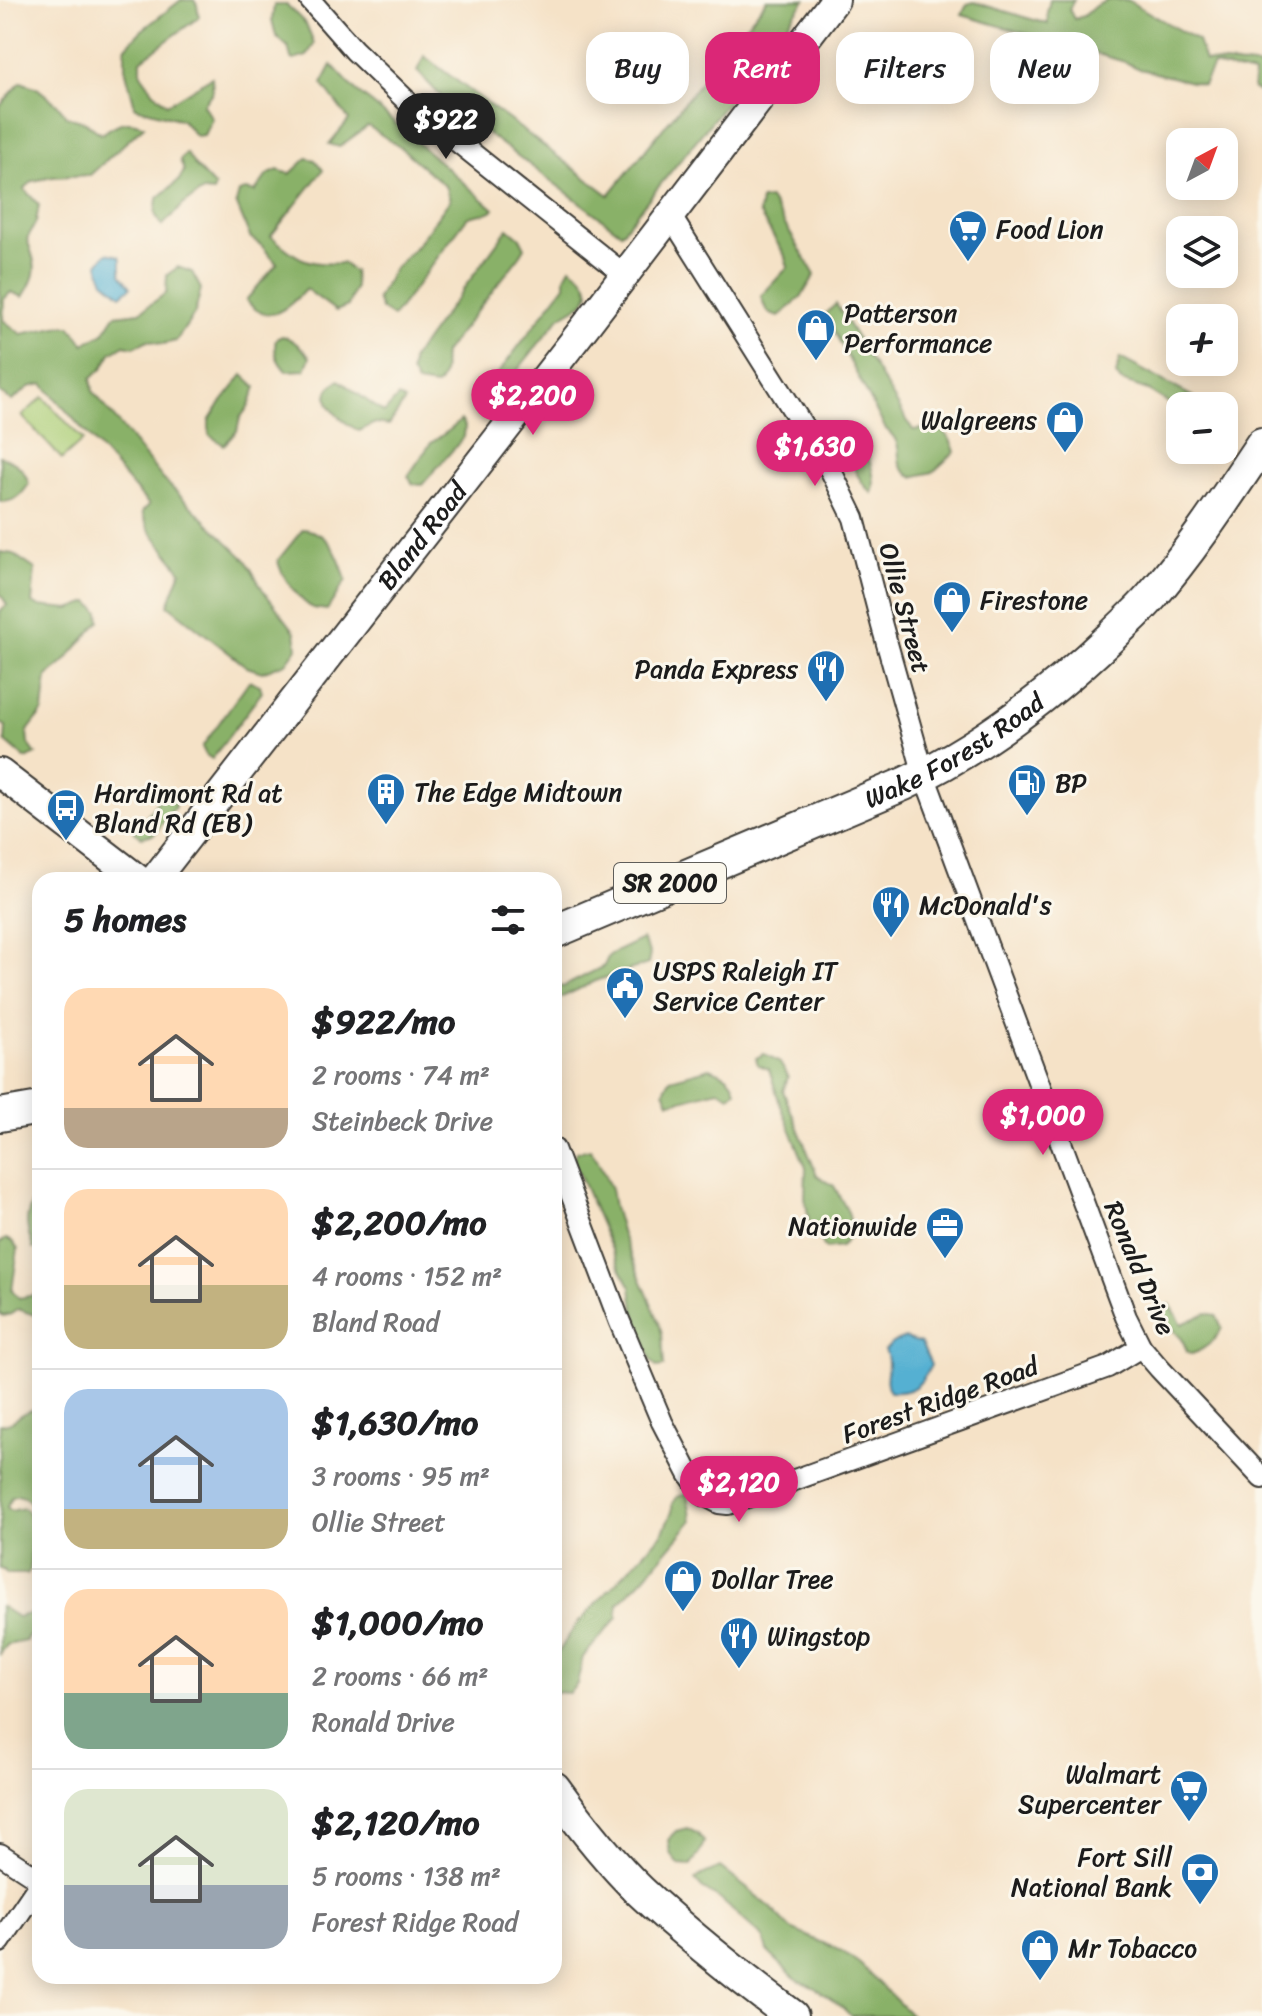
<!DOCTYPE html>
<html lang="en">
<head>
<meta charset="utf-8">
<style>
	:root { --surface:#fff; --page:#f6f6f6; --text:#202124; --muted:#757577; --line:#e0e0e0; --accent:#db2777 }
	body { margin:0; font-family:Sriracha,sans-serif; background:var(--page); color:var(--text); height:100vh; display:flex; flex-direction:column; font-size:30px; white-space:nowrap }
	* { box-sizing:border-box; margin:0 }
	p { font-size:26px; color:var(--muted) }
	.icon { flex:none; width:44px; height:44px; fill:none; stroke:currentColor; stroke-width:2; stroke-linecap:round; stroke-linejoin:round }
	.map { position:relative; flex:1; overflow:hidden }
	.panel { position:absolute; left:32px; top:872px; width:530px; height:1112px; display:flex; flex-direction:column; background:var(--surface); border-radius:24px; box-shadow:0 4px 20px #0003 }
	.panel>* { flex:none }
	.banner { position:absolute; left:586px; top:32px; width:556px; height:72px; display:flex; gap:16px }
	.needle { width:52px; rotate:41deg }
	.fabs { position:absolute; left:1166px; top:128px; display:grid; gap:16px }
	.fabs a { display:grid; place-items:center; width:72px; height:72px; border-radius:16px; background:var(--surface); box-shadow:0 4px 20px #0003; font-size:40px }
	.price { position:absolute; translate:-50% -68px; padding:0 18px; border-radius:28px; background:var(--accent); color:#fff; font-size:26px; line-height:52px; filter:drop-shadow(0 2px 4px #0008) }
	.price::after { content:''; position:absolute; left:50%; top:48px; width:24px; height:18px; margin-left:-12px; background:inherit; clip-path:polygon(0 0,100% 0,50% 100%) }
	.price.selected { background:#222; color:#fff }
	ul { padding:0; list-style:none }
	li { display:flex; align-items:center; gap:24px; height:200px; padding:0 32px }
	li+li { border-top:2px solid var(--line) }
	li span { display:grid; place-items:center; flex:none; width:224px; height:160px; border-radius:24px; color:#555 }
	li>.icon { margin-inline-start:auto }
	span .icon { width:96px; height:96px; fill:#fffc; stroke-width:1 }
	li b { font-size:34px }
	h2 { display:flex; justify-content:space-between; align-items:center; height:96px; padding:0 32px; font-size:34px }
	.tag { padding:0 28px; border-radius:24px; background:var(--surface); box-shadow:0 4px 20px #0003; font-size:28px; line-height:72px }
	.tag.selected { background:var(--accent); color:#fff }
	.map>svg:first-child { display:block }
</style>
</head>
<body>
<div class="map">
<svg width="1262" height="2016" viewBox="0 0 1262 2016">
	<rect width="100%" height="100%" fill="#fbf7ec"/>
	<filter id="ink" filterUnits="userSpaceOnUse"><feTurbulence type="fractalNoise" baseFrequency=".0125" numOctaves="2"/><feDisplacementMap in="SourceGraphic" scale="16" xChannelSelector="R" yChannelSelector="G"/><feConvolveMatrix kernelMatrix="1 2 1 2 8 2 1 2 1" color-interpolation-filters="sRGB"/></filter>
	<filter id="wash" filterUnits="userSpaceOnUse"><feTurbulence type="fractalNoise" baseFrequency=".006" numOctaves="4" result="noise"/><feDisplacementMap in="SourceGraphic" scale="32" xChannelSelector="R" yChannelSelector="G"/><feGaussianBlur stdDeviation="1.8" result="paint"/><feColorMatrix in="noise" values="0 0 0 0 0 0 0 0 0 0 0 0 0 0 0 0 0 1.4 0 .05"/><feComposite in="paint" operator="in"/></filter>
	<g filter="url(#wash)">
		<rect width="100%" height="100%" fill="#f5e2c7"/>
		<path fill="#acce77" stroke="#64754a" stroke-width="2" d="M43 397 83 440 62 459 22 416Z"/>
		<g fill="#89b168" stroke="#526642" stroke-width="2">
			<path d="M181 0H194L197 5 199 17 141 60V74L154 92 167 104 212 77 213 91 203 105 212 118 204 135 196 136 182 120 135 107 125 68V48L141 31Z"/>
			<path d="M767 0H805L751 73 621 233 448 104 417 71 424 56 609 195Z"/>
			<path d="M1050 0H1074L1069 9 1074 19 1084 16 1095 6 1108 0H1127L1198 41 1205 61 1262 67V93L1253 89 1254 74 1213 65 1203 85 1140 69 1125 62 962 15 967 4 974 2 1048 24 1047 12Z"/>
			<path d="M274 5H287L306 24 314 44 307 56 294 60 291 58 288 47 276 36 272 20Z"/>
			<path d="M332 65 356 91 373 104 494 209C486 216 477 213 467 218L393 317 381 309 377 299 393 270 416 246 450 200 445 186 401 148 368 126 339 147 329 144 349 120 322 84Z"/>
			<path d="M21 82 37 88 57 104 67 117 85 122 101 134C117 124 125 117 144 126L90 175 53 177 33 181 24 189 39 205 36 222 27 239C36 266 40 271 23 297L11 292 4 299 3 320 21 334 61 326H70L84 344 103 333 115 315 140 312 166 293 167 275 178 267 192 272 201 289 195 313 176 341 163 344 148 340 134 347 124 345 111 353 102 369 91 378 93 391 163 479 246 560 263 590 295 632 297 648 286 663 262 672 247 667 168 605 181 571 148 528 142 512 149 505 43 384 29 387 12 401 0 393V106Z"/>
			<path d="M186 153 196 167 215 187 213 192 203 191 184 204 162 226 155 214 157 199 179 180 184 171 180 160Z"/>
			<path d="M307 158 315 160 323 170 271 236C297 259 308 266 343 263L354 272 355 287 348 306 336 311 306 289C287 309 268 328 246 300L277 264 262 246 250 237 236 203 239 192 246 190 255 192 267 175 278 170 290 174Z"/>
			<path d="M770 199 815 275 801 297 779 317C766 314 765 309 761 296L788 267 784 254 759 213 761 200Z"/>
			<path d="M508 228 520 238 525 248 520 256 444 353C442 365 447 377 436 386L417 383 411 372 412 359Z"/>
			<path d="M570 267C582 275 588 280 589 294L583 303 560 317 497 396 490 393 491 383 565 285V276Z"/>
			<path d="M836 304 913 430C936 426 948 427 955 452L933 472 912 477C891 464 904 455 895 439 893 435 889 432 885 428L825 314Z"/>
			<path d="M282 336C293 338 303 349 310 357L305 370 286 371C277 361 273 352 276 339Z"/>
			<path d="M1120 357V358L1210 406H1180V410L1148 390 1121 381 1116 375Z"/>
			<path d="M243 375 256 387 249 406 240 418 237 431 224 445 209 435V421L220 404Z"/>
			<path d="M339 380 384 413 398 397 405 401 389 425 375 423 359 431C341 421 310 398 339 380Z"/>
			<path d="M461 420 465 426 464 437 422 485 413 484 408 476 431 443 451 429Z"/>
			<path d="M856 431C864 446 879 477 872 493 857 481 847 455 844 437Z"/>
			<path d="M0 456C16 462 24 468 29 484 21 496 15 502 0 502Z"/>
			<path d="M303 529C330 532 339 556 346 580L327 610C322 609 317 609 313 608 300 602 279 573 278 560Z"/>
			<path d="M0 552 13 554 35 569 32 603 38 606 70 609 89 602 99 612 100 621 63 663 47 676 43 711 27 732 28 743 36 754 26 759 5 741 6 726 0 723V611L7 605 0 593Z"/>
			<path d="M249 681 260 685 262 692 212 759 206 755 202 747Z"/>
			<path d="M165 792 173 798 175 807 154 834 142 837 134 832Z"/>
			<path d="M642 939 650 954 648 964 598 980 554 1001V984L563 987 604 966 609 955Z"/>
			<path d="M764 1054 780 1063 788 1077 783 1091 817 1175 834 1186 848 1212 853 1232 841 1247 826 1249 810 1226 805 1198 806 1168 779 1101 769 1069 758 1065 756 1058Z"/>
			<path d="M710 1068C723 1073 733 1077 736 1091L729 1096 720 1090C702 1092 687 1101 669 1102L664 1091 670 1079Z"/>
			<path d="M590 1149 597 1159 611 1189 614 1207 622 1235 658 1319 662 1334 664 1366 657 1367 651 1360 634 1310 631 1287 619 1266 573 1160 576 1152Z"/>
			<path d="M36 1160 40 1161V1248L33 1249C31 1240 27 1231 27 1222 27 1204 44 1191 29 1171Z"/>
			<path d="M6 1239 13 1242 18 1249 12 1290 19 1298 40 1294V1312L34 1315 18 1309 11 1314 4 1316 0 1314V1243Z"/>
			<path d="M1170 1304 1182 1324 1207 1313 1216 1315 1222 1328C1215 1340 1206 1349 1192 1354L1187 1351 1182 1339 1164 1320 1163 1310Z"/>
			<path d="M35 1409 40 1410V1487L32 1486 40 1492V1518C33 1506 27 1491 12 1497L7 1507 11 1511 23 1508 26 1510 40 1535V1539L31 1541 30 1570 27 1574H7L4 1570 0 1569V1424C14 1425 21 1411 35 1409Z"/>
			<path d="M687 1493 692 1521 644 1578 618 1604V1617L583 1657 577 1684 569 1693 554 1692V1655L559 1651 575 1626 662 1534 672 1512V1504L678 1496Z"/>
			<path d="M0 1606 17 1617 40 1611V1642L33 1634 27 1637 26 1641 7 1645 0 1654Z"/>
			<path d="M687 1828 698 1834 704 1842 700 1852 690 1866 679 1865 670 1853 668 1840 676 1831Z"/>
			<path d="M720 1867 769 1906 791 1929 842 1951 860 1964 912 2016H851L842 2007 815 1988 797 1980 767 1951 763 1937 720 1899 702 1888 695 1880C702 1873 711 1872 720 1867Z"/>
		</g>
		<g fill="#54b0d2" stroke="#386677" stroke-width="2">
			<path d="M107 253 119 256 121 259V274L131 287 121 295 104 281 98 264Z"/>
			<path d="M905 1338 921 1343 931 1365C922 1384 913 1394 890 1392 881 1378 893 1366 885 1350L892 1343Z"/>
		</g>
	</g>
	<g filter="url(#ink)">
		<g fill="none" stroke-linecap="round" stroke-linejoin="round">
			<g stroke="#3d3a36" stroke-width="24">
				<g id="street">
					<path d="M310 0 354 50 409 103 625 275"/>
					<path d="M670 215 813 442 832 473 854 518 882 626 924 775 1126 1317 1141 1347 1159 1368 1262 1478"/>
					<path d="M554 1149 619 1320 662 1422 689 1474 704 1495 719 1503 728 1504 1108 1367 1141 1347"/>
					<path d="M0 1854 40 1880"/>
					<path d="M0 1942 40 1883"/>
				</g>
			</g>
			<g stroke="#3d3a36" stroke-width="32">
				<g id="secondary">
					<path d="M0 773 139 880"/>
					<path id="s1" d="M154 880 588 323 835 0"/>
				</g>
			</g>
			<g stroke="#3d3a36" stroke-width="36">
				<g id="primary">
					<path id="s2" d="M554 932 904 784C982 748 1050 695 1112 636 1125 623 1139 611 1151 597 1192 550 1227 496 1262 444"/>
					<path d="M0 1115 40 1108"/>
					<path d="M554 1788C580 1824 608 1860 640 1891 688 1936 740 1977 792 2016"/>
				</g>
			</g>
			<use href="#street" stroke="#fff" stroke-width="20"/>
			<use href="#secondary" stroke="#fff" stroke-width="28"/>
			<use href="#primary" stroke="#fff" stroke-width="32"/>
		</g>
	</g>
	<defs>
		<g id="supermarket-pin" transform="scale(2)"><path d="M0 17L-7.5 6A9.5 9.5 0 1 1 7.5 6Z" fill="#1f6fb2" stroke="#fbf7ec"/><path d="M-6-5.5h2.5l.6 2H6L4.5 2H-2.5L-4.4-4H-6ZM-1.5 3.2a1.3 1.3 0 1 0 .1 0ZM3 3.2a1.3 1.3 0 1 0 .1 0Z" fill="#fff"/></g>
		<g id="shop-pin" transform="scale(2)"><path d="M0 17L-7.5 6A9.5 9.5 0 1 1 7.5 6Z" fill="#1f6fb2" stroke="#fbf7ec"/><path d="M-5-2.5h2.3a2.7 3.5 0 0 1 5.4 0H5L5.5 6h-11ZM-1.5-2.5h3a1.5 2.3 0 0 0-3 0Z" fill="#fff"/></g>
		<g id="restaurant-pin" transform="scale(2)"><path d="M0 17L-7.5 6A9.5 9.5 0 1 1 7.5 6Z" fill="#1f6fb2" stroke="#fbf7ec"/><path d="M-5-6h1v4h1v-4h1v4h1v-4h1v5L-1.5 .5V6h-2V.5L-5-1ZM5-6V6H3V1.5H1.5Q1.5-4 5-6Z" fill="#fff"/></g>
		<g id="fuel-pin" transform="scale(2)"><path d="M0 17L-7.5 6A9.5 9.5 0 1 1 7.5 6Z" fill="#1f6fb2" stroke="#fbf7ec"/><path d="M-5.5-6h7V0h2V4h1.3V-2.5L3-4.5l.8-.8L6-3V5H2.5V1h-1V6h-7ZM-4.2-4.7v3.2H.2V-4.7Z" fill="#fff"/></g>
		<g id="building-pin" transform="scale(2)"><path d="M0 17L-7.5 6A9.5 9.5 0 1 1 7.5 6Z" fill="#1f6fb2" stroke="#fbf7ec"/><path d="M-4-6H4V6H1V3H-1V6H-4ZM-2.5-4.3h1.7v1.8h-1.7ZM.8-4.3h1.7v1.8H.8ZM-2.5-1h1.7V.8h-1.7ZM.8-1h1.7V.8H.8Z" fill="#fff"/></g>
		<g id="bus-pin" transform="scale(2)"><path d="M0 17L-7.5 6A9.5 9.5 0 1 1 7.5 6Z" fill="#1f6fb2" stroke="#fbf7ec"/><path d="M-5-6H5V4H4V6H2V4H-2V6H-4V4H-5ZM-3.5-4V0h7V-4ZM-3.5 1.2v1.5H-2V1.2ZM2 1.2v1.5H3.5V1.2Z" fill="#fff"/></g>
		<g id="civic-pin" transform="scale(2)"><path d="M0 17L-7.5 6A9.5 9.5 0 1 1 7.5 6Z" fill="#1f6fb2" stroke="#fbf7ec"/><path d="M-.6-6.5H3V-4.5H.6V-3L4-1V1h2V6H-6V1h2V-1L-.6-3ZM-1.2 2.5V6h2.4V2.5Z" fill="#fff"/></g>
		<g id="office-pin" transform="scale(2)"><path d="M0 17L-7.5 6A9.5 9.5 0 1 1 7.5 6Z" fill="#1f6fb2" stroke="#fbf7ec"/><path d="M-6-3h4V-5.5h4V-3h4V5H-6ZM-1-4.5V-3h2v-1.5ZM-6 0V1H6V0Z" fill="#fff"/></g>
		<g id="bank-pin" transform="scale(2)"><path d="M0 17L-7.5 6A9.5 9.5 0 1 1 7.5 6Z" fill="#1f6fb2" stroke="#fbf7ec"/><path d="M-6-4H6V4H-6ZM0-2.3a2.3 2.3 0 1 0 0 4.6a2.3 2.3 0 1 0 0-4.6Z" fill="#fff"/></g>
	</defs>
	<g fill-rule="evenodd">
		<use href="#supermarket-pin" x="968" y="229"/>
		<use href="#shop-pin" x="816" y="328"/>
		<use href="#shop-pin" x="1065" y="420"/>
		<use href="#shop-pin" x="952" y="600"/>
		<use href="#restaurant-pin" x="826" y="669"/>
		<use href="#fuel-pin" x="1027" y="783"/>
		<use href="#building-pin" x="386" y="792"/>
		<use href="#bus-pin" x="66" y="808"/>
		<use href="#restaurant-pin" x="891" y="905"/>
		<use href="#civic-pin" x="625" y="986"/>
		<use href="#office-pin" x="945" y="1226"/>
		<use href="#shop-pin" x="683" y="1579"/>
		<use href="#restaurant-pin" x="739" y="1636"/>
		<use href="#supermarket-pin" x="1189" y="1789"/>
		<use href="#bank-pin" x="1200" y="1872"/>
		<use href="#shop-pin" x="1040" y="1948"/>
	</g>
	<g text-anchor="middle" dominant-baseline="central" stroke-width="6" stroke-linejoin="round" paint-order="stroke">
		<rect fill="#fbf7ec" stroke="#5f5e5a" stroke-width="2" x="614" y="863" width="112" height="40" rx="6"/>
		<g font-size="24" font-weight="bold" fill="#1c1c1c">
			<text x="670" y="883">SR 2000</text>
		</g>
		<g font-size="26" fill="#1c1c1c" stroke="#fbf7ec" text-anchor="start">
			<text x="996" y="229">Food Lion</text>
			<text x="844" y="313">Patterson<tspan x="844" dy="30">Performance</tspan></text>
			<text x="1037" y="420" text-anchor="end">Walgreens</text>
			<text x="980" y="600">Firestone</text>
			<text x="798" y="669" text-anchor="end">Panda Express</text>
			<text x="1055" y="783">BP</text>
			<text x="414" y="792">The Edge Midtown</text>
			<text x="94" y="793">Hardimont Rd at<tspan x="94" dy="30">Bland Rd (EB)</tspan></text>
			<text x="919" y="905">McDonald's</text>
			<text x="653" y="971">USPS Raleigh IT<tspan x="653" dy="30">Service Center</tspan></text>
			<text x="917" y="1226" text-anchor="end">Nationwide</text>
			<text x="711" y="1579">Dollar Tree</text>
			<text x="767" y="1636">Wingstop</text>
			<text x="1161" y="1774" text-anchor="end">Walmart<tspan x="1161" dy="30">Supercenter</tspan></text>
			<text x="1172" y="1857" text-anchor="end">Fort Sill<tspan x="1172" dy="30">National Bank</tspan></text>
			<text x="1068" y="1948">Mr Tobacco</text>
		</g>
		<g font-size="26" fill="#1c1c1c" stroke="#fbf7ec">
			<text stroke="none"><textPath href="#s1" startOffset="436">Bland Road</textPath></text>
			<text transform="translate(905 608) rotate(75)">Ollie Street</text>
			<text stroke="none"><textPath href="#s2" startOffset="440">Wake Forest Road</textPath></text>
			<text transform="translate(1140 1268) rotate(67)">Ronald Drive</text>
			<text transform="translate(940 1400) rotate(-20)">Forest Ridge Road</text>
		</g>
	</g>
</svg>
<div class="fabs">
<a><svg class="needle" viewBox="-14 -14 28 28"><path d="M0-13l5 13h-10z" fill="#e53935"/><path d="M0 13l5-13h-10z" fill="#757577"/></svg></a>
<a><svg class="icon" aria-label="layers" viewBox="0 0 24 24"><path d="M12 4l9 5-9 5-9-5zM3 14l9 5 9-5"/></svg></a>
<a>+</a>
<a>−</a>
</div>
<b class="price selected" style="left:446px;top:161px">$922</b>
<b class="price" style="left:533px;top:437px">$2,200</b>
<b class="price" style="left:815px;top:488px">$1,630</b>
<b class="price" style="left:1043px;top:1157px">$1,000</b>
<b class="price" style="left:739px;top:1524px">$2,120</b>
<div class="banner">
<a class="tag">Buy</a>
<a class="tag selected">Rent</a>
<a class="tag">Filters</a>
<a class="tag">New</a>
</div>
<section class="panel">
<h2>5 homes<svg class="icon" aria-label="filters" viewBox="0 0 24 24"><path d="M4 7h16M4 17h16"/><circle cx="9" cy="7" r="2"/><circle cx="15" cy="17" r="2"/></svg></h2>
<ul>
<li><span style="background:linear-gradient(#ffd9b3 75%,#b9a48a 0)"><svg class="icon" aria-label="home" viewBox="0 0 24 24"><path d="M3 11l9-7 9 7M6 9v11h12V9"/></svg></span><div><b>$922/mo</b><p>2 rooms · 74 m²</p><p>Steinbeck Drive</p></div></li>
<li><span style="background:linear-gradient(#ffd9b3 60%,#c2b280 0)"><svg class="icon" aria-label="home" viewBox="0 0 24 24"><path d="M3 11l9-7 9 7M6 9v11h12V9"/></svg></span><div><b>$2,200/mo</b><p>4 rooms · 152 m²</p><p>Bland Road</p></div></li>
<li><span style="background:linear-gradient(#a9c7e8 75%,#c2b280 0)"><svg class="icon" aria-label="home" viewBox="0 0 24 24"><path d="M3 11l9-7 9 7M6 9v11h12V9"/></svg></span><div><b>$1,630/mo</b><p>3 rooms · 95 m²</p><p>Ollie Street</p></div></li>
<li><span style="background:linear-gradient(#ffd9b3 65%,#7fa58c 0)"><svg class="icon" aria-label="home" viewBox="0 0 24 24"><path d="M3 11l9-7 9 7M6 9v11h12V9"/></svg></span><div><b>$1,000/mo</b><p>2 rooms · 66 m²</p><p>Ronald Drive</p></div></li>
<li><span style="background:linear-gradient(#dfe7d0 60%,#9aa5b1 0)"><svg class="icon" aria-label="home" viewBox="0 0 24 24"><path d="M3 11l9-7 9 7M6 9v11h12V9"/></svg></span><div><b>$2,120/mo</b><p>5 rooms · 138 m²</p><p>Forest Ridge Road</p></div></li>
</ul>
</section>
</div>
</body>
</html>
